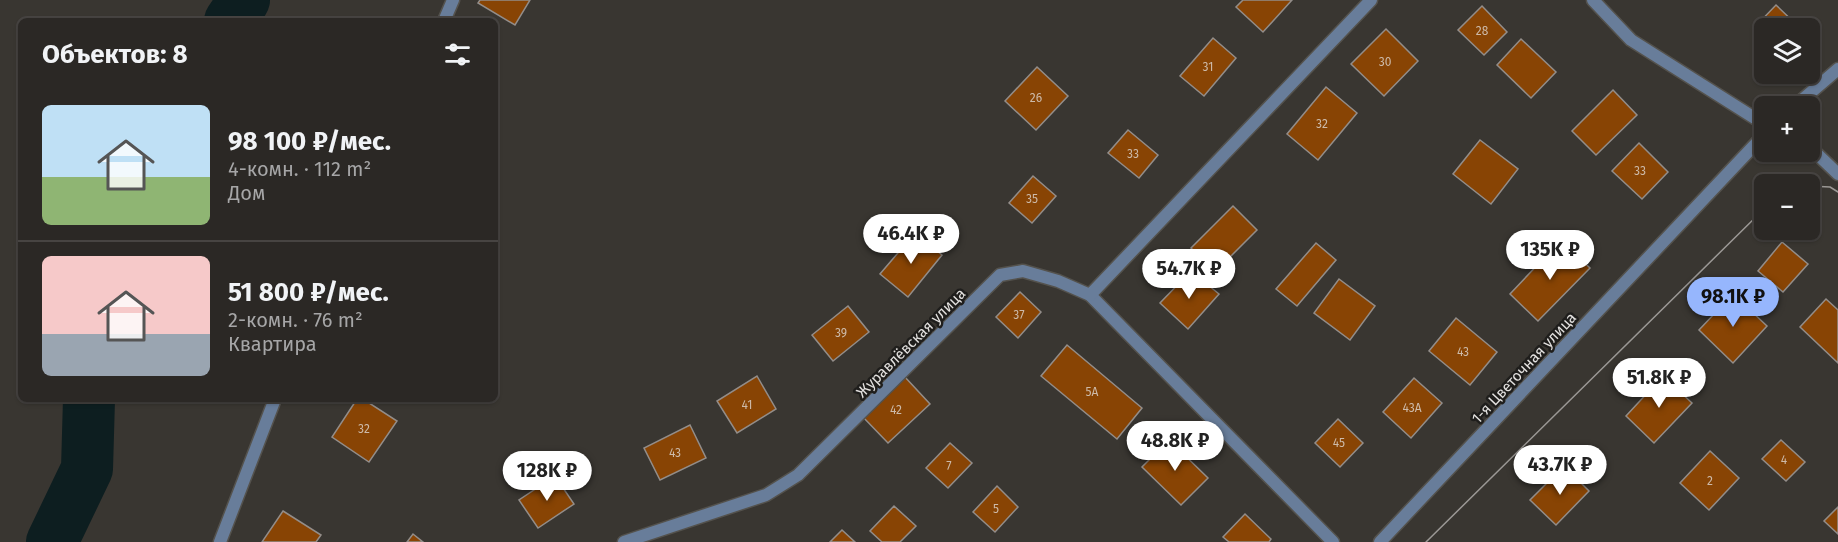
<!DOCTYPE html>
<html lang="ru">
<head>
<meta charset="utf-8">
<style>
	:root { --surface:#2b2825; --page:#33302d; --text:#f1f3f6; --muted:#a6a6a7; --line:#474442; --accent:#96b6fd }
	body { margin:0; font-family:"Fira Sans",sans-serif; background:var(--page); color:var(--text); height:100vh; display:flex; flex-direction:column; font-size:22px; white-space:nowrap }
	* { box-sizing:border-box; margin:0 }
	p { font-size:20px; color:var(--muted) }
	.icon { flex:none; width:33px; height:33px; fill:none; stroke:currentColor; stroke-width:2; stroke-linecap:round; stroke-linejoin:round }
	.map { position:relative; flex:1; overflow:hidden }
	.panel { position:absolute; left:18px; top:18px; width:480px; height:384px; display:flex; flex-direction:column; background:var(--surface); border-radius:9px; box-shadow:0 2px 4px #0004,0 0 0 2px var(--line) }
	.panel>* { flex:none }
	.fabs { position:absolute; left:1754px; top:18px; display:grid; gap:12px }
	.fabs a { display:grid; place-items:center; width:66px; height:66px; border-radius:9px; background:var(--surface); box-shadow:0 2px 4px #0004,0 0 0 2px var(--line); font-size:30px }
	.price { position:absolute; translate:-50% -51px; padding:0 14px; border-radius:21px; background:#fff; color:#222; font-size:20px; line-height:39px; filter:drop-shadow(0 2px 3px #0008) }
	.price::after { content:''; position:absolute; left:50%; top:36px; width:18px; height:14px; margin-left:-9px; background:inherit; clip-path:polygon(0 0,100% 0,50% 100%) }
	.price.current { background:var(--accent); color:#111 }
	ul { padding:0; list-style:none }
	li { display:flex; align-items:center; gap:18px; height:150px; padding:0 24px }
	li+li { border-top:2px solid var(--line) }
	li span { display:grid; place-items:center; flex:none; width:168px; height:120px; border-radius:9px; color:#555 }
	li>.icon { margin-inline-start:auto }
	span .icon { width:72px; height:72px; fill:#fffc; stroke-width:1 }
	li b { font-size:26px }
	h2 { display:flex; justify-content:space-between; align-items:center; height:72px; padding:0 24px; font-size:26px }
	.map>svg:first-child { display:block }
</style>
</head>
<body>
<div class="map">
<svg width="1838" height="542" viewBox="0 0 1838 542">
	<rect width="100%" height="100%" fill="#393631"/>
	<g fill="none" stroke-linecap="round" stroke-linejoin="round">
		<g stroke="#0d1e20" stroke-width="52">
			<path d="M230 21 244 0"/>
			<path d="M52 542 87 469 89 399"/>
		</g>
	</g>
	<g fill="#884404" stroke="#938d89" stroke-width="1.5">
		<path d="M480 0H530L515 25 478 3Z"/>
		<path d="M1243 0H1292L1263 32 1236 7Z"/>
		<path d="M1776 5 1800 28H1764V40L1753 29Z"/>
		<path d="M1482 6 1507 32 1484 55 1458 30Z"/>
		<path d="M1386 29 1418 61 1384 96 1351 64Z"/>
		<path d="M1213 38 1236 58 1204 96 1180 76Z"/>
		<path d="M1809 38 1820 49 1809 61Z"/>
		<path d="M1521 39 1556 72 1531 98 1497 65Z"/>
		<path d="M1037 67 1068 96 1036 130 1005 101Z"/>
		<path d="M1326 87 1357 113 1318 160 1287 134Z"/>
		<path d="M1613 90 1637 115 1596 155 1572 131Z"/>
		<path d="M1128 130 1158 155 1139 178 1108 153Z"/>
		<path d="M1480 140 1518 169 1491 204 1453 174Z"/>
		<path d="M1639 143 1668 172 1642 199 1612 171Z"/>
		<path d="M1033 176 1056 196 1032 223 1009 203Z"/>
		<path d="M1233 206 1257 230 1215 272 1191 248Z"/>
		<path d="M915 233 942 255 908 297 880 274Z"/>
		<path d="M1561 240 1590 268 1538 321 1510 294Z"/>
		<path d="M1782 242 1808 264 1783 292 1758 271Z"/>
		<path d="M1316 243 1336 260 1297 306 1276 289Z"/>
		<path d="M1191 271 1219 294 1188 329 1160 303Z"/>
		<path d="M1339 279 1375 306 1350 340 1314 313Z"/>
		<path d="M1020 292 1041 312 1018 338 996 317Z"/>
		<path d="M1733 294 1767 326 1733 363 1699 330Z"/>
		<path d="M1826 299 1838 310V363L1800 327Z"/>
		<path d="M848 306 869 332 833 361 812 335Z"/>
		<path d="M1456 318 1497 352 1470 385 1429 351Z"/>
		<path d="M1067 345 1142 408 1117 439 1041 376Z"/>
		<path d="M757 376 776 409 737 433 717 401Z"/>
		<path d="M904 376 930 404 888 443 862 416Z"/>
		<path d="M1663 376 1692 403 1654 443 1626 416Z"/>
		<path d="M1414 378 1442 403 1411 438 1383 412Z"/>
		<path d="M357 399H363L397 421 369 462 332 437Z"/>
		<path d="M1338 419 1363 443 1340 467 1315 443Z"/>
		<path d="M690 425 706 458 660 480 644 448Z"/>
		<path d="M1169 440 1208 478 1181 505 1142 467Z"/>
		<path d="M1781 440 1805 462 1786 481 1762 459Z"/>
		<path d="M950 443 972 463 948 488 926 468Z"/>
		<path d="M1710 451 1739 478 1709 510 1680 483Z"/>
		<path d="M1564 466 1589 491 1556 525 1530 500Z"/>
		<path d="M555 476 574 504 538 528 519 500Z"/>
		<path d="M997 486 1018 507 995 532 973 512Z"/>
		<path d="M894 506 916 526 900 542H882L870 531Z"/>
		<path d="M1838 507V534L1824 521Z"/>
		<path d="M283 511 321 535 316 542H262Z"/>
		<path d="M1245 514 1271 539 1269 542H1229L1223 537Z"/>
		<path d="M842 530 855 542H830Z"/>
		<path d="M413 534 423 542H407Z"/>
	</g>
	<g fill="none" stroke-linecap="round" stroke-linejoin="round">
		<g stroke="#54524d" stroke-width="15">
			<g id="lane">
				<path d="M1593 0 1631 40 1764 124"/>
				<path d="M444 21 453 0"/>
				<path d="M1795 106 1838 69"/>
				<path d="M1809 149 1815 152 1838 174"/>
				<path d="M1090 295 1333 542"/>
				<path d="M220 542 275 399"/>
				<path d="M624 542 766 495 798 475 1000 275 1023 271 1058 281 1090 295 1371 0"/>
				<path d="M1380 542 1764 135"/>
			</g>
		</g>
		<use href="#lane" stroke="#687d9a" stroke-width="12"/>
		<g stroke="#9b9895" stroke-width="1.5">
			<path d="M1809 186 1830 187 1838 192"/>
			<path d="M1426 542 1764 209"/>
		</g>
	</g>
	<g text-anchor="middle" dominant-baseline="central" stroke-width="5" stroke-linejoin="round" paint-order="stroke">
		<g font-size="12" fill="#cdbaa9">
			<text x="1482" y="31">28</text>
			<text x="1385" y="62">30</text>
			<text x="1208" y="67">31</text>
			<text x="1036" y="98">26</text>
			<text x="1322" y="124">32</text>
			<text x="1133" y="154">33</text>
			<text x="1640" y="171">33</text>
			<text x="1032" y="199">35</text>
			<text x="1019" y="315">37</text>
			<text x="841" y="333">39</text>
			<text x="1463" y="352">43</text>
			<text x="1092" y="392">5А</text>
			<text x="747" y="405">41</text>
			<text x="1412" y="408">43А</text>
			<text x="896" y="410">42</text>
			<text x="364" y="429">32</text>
			<text x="1339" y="443">45</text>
			<text x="675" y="453">43</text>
			<text x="1784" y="460">4</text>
			<text x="949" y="466">7</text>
			<text x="1710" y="481">2</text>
			<text x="996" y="509">5</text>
		</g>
		<g font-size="15" fill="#e4e2e0" stroke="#1f1e1c">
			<text transform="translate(911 343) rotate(-45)">Журавлёвская улица</text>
			<text transform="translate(1524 368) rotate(-47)">1-я Цветочная улица</text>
		</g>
	</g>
</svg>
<div class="fabs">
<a><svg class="icon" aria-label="layers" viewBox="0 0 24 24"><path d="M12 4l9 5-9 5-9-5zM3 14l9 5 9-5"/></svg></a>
<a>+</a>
<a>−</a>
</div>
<b class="price" style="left:911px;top:265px">46.4K ₽</b>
<b class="price" style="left:1550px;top:281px">135K ₽</b>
<b class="price" style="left:1189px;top:300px">54.7K ₽</b>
<b class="price current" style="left:1733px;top:328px">98.1K ₽</b>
<b class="price" style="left:1659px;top:409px">51.8K ₽</b>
<b class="price" style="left:1175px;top:472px">48.8K ₽</b>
<b class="price" style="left:1560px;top:496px">43.7K ₽</b>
<b class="price" style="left:547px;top:502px">128K ₽</b>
<section class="panel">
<h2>Объектов: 8<svg class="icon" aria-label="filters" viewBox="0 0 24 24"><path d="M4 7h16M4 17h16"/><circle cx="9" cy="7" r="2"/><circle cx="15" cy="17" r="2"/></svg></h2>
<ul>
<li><span style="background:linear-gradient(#bfe0f5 60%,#8fb573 0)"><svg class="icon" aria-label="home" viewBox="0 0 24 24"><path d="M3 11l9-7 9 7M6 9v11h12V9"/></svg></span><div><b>98 100 ₽/мес.</b><p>4-комн. · 112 m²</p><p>Дом</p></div></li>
<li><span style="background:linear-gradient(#f6c9c9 65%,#9aa5b1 0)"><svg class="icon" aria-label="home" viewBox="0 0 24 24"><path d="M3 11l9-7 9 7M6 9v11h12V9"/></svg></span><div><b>51 800 ₽/мес.</b><p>2-комн. · 76 m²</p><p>Квартира</p></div></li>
</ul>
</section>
</div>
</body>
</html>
